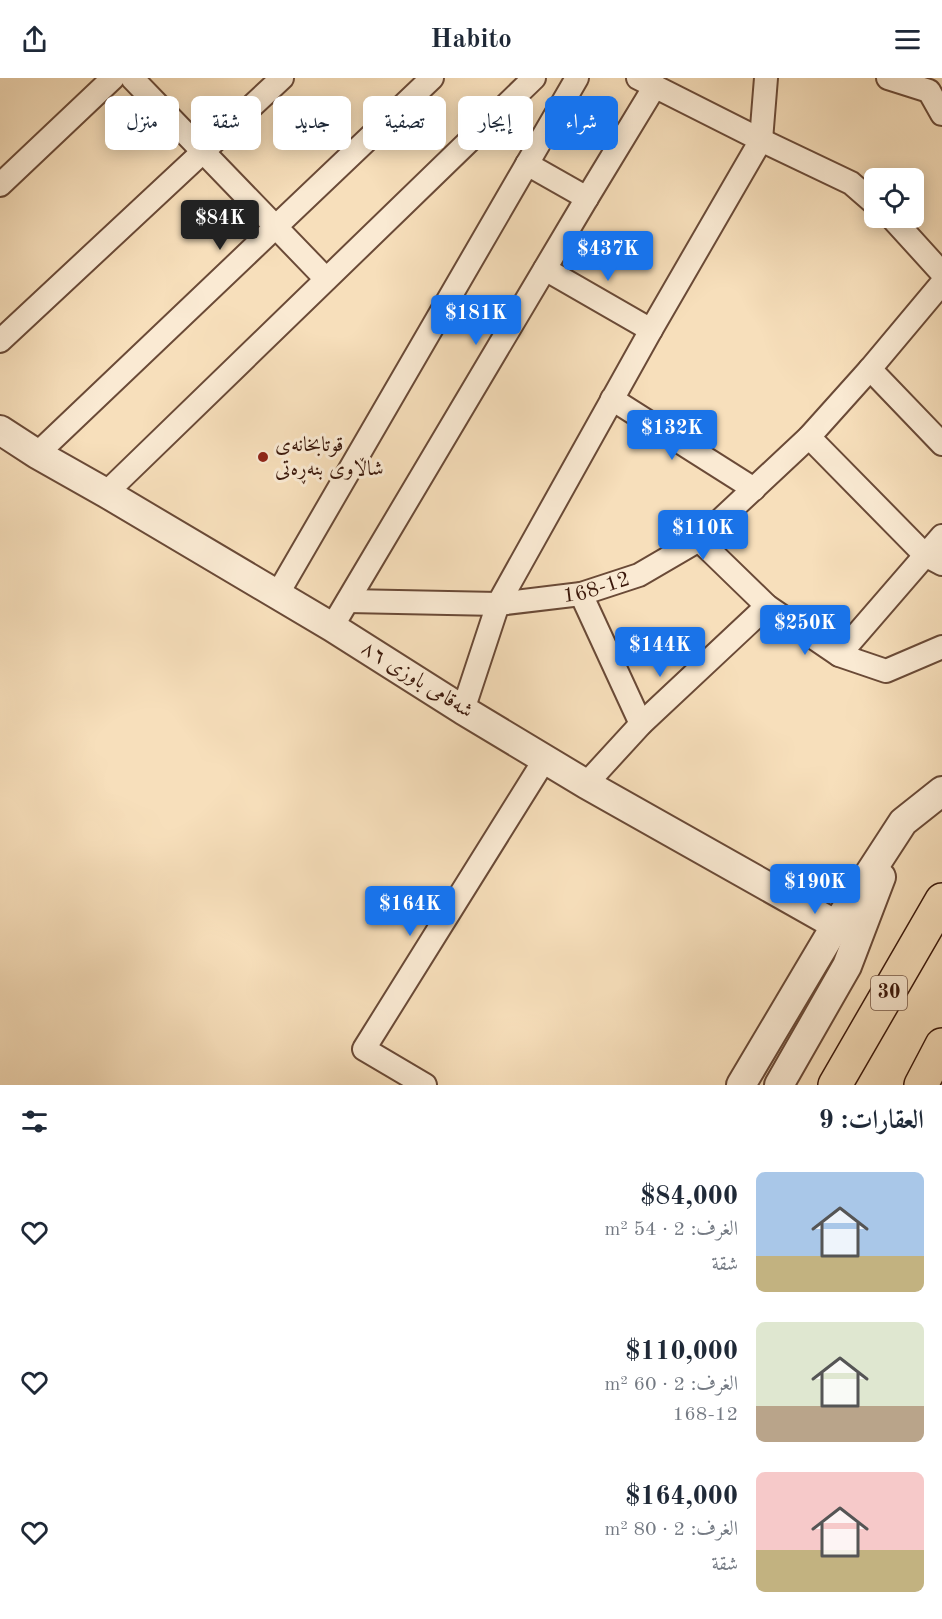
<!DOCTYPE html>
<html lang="ar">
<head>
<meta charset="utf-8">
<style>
	:root { --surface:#fff; --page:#f6f6f7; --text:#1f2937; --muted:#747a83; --accent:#1a73e8 }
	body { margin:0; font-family:"Old Standard TT",Amiri,serif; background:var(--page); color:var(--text); direction:rtl; height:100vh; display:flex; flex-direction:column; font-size:22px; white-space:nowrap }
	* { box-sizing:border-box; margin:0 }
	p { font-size:20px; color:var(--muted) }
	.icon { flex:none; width:33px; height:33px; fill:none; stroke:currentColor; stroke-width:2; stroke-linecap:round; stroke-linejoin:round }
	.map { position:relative; height:1007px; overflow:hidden; direction:ltr }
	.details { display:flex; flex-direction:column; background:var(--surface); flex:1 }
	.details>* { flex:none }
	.banner { position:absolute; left:18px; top:18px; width:600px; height:54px; direction:rtl; display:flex; gap:12px }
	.buttons { position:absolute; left:864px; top:90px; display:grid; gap:12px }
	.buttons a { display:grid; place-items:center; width:60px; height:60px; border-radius:9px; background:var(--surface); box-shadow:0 3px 15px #0003; font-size:30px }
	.price { position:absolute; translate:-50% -51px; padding:0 14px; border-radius:6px; background:var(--accent); color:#fff; font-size:20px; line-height:39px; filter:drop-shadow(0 2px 3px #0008) }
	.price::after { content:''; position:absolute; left:50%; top:36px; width:18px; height:14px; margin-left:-9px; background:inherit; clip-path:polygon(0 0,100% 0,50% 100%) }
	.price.current { background:#222; color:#fff }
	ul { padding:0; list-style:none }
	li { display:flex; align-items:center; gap:18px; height:150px; padding:0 18px }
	li span { display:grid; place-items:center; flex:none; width:168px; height:120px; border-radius:9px; color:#555 }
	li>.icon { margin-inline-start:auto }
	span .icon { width:72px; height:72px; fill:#fffc; stroke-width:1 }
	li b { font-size:26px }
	h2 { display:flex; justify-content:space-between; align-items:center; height:72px; padding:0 18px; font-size:26px }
	.tag { padding:0 21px; border-radius:9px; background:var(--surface); box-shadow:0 3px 15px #0003; font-size:21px; line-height:54px }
	.tag.current { background:var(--accent); color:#fff }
	header { display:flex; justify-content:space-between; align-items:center; height:78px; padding:0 18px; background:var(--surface); font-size:27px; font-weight:700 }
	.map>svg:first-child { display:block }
</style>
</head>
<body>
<header><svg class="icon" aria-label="menu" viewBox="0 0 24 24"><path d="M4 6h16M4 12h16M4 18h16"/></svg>Habito<svg class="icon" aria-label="share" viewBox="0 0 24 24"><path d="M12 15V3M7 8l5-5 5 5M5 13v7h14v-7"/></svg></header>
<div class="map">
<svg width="942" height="1007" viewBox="0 0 942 1007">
	<rect width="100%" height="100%" fill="#f7dfbb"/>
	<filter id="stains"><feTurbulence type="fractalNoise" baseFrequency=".00333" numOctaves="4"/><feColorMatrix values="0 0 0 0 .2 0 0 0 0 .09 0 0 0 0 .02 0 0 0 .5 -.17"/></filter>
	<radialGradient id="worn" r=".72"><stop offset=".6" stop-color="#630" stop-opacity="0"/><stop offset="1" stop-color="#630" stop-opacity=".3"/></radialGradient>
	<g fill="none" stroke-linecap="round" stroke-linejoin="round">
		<g stroke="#6a4a37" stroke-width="26">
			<g id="minor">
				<path d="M132 0 326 201"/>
				<path d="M638 0 761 62 851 105 874 125"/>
				<path d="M888 0 929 13 942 36"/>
				<path d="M527 86 587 120"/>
				<path d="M0 107 113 0"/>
				<path d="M892 140 942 195"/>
				<path d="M545 191 651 252"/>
				<path d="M0 263 282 0"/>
				<path d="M870 291 942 366"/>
				<path d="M612 321 754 411"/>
				<path d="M809 359 925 477 942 486"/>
				<path d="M37 376 432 0"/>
				<path d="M106 415 534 0"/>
				<path d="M699 462 767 528 839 577 886 593 942 569"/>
				<path d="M581 516 641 646"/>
				<path d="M277 517 577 0"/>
				<path id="s1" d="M348 523 498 526 581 516 639 497 699 462 809 359 870 291 942 205"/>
				<path d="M332 549 587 120 655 8"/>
				<path d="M839 577 942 458"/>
				<path d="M463 632 498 526 651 252 761 62 766 0"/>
				<path d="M586 706 641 646 767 528"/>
				<path d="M425 1007 364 971 545 681"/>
			</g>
		</g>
		<g stroke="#6a4a37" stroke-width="32">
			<g id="tertiary">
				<path d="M0 352 37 376 106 415 332 549 463 632 586 706 836 847"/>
				<path d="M741 1007 836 847 903 744 942 713"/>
				<path d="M779 1007 847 888 881 799"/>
			</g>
		</g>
		<g stroke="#3b180b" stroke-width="36">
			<g id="primary">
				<path d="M835 1007 942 822"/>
				<path d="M921 1007 942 967"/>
			</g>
		</g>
		<use href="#minor" stroke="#faead3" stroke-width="22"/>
		<use href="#tertiary" stroke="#faead3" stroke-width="28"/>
		<use href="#primary" stroke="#f7dfbb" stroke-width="33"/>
	</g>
	<circle fill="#8f2418" stroke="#faead3" stroke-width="2" cx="263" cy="379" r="6"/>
	<g text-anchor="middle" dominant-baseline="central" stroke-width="6" stroke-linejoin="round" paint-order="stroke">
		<rect fill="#faead3" stroke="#745747" stroke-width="1.5" x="871" y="898" width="36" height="34" rx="4.5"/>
		<g font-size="20" font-weight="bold" fill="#3b180b">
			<text x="889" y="915">30</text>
		</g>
		<g font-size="21" fill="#3b180b" stroke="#faead3" text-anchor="start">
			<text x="275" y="367">قوتابخانەی<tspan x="275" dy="24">شاڵاوی بنەڕەتی</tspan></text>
		</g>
		<g font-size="21" fill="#3b180b" stroke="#faead3">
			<text stroke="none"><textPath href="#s1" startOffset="250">168-12</textPath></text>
			<text transform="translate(417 602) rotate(32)">شەقامی باوزی ٨٦</text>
		</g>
	</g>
	<rect width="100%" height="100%" filter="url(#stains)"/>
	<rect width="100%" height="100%" fill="url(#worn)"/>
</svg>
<div class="buttons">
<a><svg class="icon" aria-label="locate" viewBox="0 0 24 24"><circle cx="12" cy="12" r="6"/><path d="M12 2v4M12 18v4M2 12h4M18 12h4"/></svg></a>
</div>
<b class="price current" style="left:220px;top:173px">$84K</b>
<b class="price" style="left:608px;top:204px">$437K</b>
<b class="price" style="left:476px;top:268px">$181K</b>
<b class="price" style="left:672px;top:383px">$132K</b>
<b class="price" style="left:703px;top:483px">$110K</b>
<b class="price" style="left:805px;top:578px">$250K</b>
<b class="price" style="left:660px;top:600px">$144K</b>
<b class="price" style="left:815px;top:837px">$190K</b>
<b class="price" style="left:410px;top:859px">$164K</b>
<div class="banner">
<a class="tag current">شراء</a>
<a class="tag">إيجار</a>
<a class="tag">تصفية</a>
<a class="tag">جديد</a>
<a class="tag">شقة</a>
<a class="tag">منزل</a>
</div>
</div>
<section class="details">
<h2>العقارات: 9<svg class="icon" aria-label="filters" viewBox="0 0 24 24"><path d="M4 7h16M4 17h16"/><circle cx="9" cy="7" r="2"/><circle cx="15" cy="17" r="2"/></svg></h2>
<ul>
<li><span style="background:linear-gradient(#a9c7e8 70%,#c2b280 0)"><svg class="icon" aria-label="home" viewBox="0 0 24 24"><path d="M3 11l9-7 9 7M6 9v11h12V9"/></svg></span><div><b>$84,000</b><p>الغرف: 2 · 54 m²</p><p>شقة</p></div><svg class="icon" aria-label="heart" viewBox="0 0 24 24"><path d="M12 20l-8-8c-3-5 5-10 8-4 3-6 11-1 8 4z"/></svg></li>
<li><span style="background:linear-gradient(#dfe7d0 70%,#b9a48a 0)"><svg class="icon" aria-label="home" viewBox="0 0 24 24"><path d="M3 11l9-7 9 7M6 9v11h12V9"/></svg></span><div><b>$110,000</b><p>الغرف: 2 · 60 m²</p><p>168-12</p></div><svg class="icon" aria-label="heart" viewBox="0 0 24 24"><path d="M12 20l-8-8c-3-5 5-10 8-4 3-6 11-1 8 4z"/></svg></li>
<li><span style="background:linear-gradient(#f6c9c9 65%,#c2b280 0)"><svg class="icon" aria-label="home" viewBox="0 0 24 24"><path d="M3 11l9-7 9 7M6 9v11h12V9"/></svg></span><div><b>$164,000</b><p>الغرف: 2 · 80 m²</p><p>شقة</p></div><svg class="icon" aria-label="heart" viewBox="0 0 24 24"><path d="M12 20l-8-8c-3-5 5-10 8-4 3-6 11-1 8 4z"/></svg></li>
</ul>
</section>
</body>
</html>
